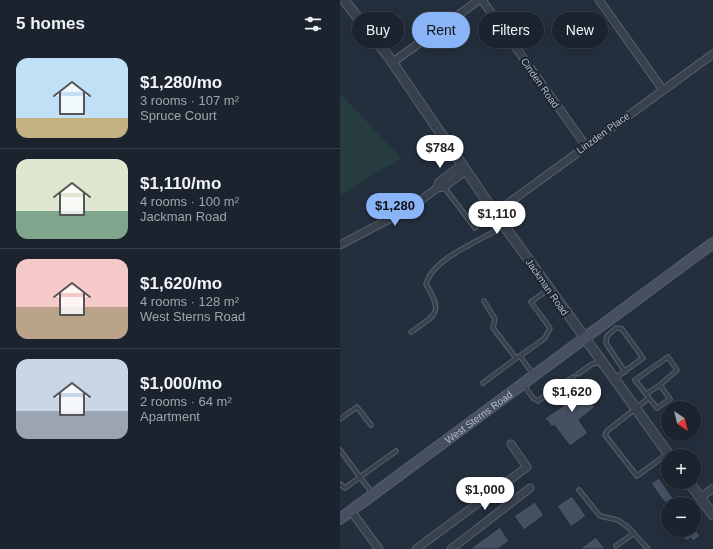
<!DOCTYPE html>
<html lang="en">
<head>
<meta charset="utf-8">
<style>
	:root { --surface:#1b232e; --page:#282f3a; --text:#f1f3f6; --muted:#a0a4aa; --line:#39404a; --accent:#8ab4f8 }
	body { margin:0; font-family:Helvetica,sans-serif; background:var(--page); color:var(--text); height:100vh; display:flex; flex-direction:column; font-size:15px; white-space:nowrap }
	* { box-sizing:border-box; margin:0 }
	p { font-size:13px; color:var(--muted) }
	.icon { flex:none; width:22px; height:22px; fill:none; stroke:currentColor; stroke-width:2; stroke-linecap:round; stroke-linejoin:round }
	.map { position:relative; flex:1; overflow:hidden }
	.panel { display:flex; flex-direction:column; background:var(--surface); width:340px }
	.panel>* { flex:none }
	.top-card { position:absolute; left:12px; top:12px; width:301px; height:36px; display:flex; gap:8px }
	.needle { width:26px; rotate:145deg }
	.buttons { position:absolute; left:321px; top:401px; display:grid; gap:8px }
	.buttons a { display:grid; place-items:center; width:40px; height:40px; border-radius:50%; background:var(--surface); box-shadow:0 2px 10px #0003,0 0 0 1px var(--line); font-size:20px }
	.price { position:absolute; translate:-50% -34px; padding:0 9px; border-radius:14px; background:#fff; color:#222; font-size:13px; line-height:26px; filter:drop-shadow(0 1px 2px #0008) }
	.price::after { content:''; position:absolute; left:50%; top:24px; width:12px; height:9px; margin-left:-6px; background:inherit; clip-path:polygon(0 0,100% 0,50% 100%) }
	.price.on { background:var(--accent); color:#111 }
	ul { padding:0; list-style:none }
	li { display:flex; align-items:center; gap:12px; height:100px; padding:0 16px }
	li+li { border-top:1px solid var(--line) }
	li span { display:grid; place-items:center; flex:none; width:112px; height:80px; border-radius:12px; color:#555 }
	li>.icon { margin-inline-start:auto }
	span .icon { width:48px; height:48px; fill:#fffc; stroke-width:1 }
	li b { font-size:17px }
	h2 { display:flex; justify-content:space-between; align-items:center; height:48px; padding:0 16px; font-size:17px }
	.tag { padding:0 14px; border-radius:18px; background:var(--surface); box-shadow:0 2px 10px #0003,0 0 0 1px var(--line); font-size:14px; line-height:36px }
	.tag.on { background:var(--accent); color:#111 }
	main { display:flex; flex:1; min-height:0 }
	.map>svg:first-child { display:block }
</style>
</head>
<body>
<main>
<section class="panel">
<h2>5 homes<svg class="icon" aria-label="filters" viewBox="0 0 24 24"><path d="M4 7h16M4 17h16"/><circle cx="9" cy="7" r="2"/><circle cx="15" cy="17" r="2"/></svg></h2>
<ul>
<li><span style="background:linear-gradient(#bfe0f5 75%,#c2b280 0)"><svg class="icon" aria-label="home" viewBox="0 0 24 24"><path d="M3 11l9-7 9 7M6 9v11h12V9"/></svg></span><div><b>$1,280/mo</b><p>3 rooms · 107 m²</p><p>Spruce Court</p></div></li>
<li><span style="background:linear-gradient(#dfe7d0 65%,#7fa58c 0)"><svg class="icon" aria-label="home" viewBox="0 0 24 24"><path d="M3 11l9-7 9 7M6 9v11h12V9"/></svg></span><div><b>$1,110/mo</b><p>4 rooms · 100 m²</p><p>Jackman Road</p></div></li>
<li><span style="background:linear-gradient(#f6c9c9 60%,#b9a48a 0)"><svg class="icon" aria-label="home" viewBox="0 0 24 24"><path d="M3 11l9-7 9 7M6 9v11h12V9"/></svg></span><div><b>$1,620/mo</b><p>4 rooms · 128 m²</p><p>West Sterns Road</p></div></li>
<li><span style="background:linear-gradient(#c9d6e8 65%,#9aa5b1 0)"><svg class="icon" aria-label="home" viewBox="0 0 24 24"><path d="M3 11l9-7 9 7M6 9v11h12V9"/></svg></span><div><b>$1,000/mo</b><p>2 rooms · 64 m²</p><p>Apartment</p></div></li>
</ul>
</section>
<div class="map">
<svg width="373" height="549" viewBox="0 0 373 549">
	<rect width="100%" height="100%" fill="#242f3e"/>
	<path fill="#263c3f" d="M0 93 61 158 0 195Z"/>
	<g fill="#455162" stroke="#1f2835">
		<path d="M242 379 251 392 246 395 255 407 239 420 248 433 230 446 214 425 212 427 205 418 223 406 217 397Z"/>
		<path d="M319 478 333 498 338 504H327L322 499 311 483Z"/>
		<path d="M232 496 246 516 231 527 217 506Z"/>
		<path d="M195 502 204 515 184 530 174 516Z"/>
		<path d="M160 527 169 541 158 549H130Z"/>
		<path d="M345 530H356L360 536 353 541 351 538 346 541 343 536 347 533Z"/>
		<path d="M256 537 265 549H240Z"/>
	</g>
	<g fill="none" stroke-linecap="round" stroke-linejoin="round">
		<g stroke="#565f6c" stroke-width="5.5">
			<g id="service">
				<path d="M104 187 135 228"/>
				<path d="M144 301 155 319 153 328 176 358"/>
				<path d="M71 332C96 314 104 314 86 284 93 257 142 241 163 226"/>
				<path d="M193 374 180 356 205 338 210 328 191 302 209 289"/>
				<path d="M238 374 252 364 261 362"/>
				<path d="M274 379 303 358 282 329 276 328 267 336 266 343 285 372"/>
				<path d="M143 383 178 357"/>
				<path d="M183 384 193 398 198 401 233 377"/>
				<path d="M306 394 320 385"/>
				<path d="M309 398 295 380 328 357 337 370 320 385 330 399 317 408 309 398 267 431 265 435 297 476 327 454"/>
				<path d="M0 419 17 407 31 425"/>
				<path d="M0 450 20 477 5 488 0 484"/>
				<path d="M239 490 260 516 278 520 289 528 308 549"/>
				<path d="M33 494 20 477 56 451"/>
				<path d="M276 546 294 533"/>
			</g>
		</g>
		<g stroke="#565f6c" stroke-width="9">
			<g id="minor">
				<path d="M142 0 246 146"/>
				<path d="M259 0 323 90"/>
				<path d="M53 62 139 0"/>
				<path d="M97 188 99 182 123 164"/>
				<path d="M155 213 373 54"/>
				<path d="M0 245 72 207 97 188 104 187 127 170"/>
				<path d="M360 498 373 488"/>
				<path d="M11 511 39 549"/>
				<path d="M76 549 187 467 171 444"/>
				<path d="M111 549 190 488"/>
			</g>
		</g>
		<g stroke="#565f6c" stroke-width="11">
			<g id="tertiary">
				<path d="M4 0 48 56 155 213 330 456"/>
				<path d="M349 482 373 515"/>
			</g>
		</g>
		<g stroke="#565f6c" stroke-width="12">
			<g id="secondary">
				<path id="s1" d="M0 519 373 243"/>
			</g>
		</g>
		<use href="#service" stroke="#38414e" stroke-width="3.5"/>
		<use href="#minor" stroke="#38414e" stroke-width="7"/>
		<use href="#tertiary" stroke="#38414e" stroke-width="9"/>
		<use href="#secondary" stroke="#465061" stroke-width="10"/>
	</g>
	<g text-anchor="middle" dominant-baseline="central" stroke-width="4" stroke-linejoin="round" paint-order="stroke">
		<g font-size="10" fill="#b4bcc9" stroke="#1d2633">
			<text transform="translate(200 83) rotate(55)">Cinden Road</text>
			<text transform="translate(263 133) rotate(-36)">Linzden Place</text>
			<text transform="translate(207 287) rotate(55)">Jackman Road</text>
			<text stroke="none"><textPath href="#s1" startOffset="172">West Sterns Road</textPath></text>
		</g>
	</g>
</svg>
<div class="buttons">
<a><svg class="needle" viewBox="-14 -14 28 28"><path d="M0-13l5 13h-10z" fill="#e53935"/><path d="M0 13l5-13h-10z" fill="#a0a4aa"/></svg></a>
<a>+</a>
<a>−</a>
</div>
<b class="price" style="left:100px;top:169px">$784</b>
<b class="price on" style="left:55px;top:227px">$1,280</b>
<b class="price" style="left:157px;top:235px">$1,110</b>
<b class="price" style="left:232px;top:413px">$1,620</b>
<b class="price" style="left:145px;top:511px">$1,000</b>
<div class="top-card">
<a class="tag">Buy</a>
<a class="tag on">Rent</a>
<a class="tag">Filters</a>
<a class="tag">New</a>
</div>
</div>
</main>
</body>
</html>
